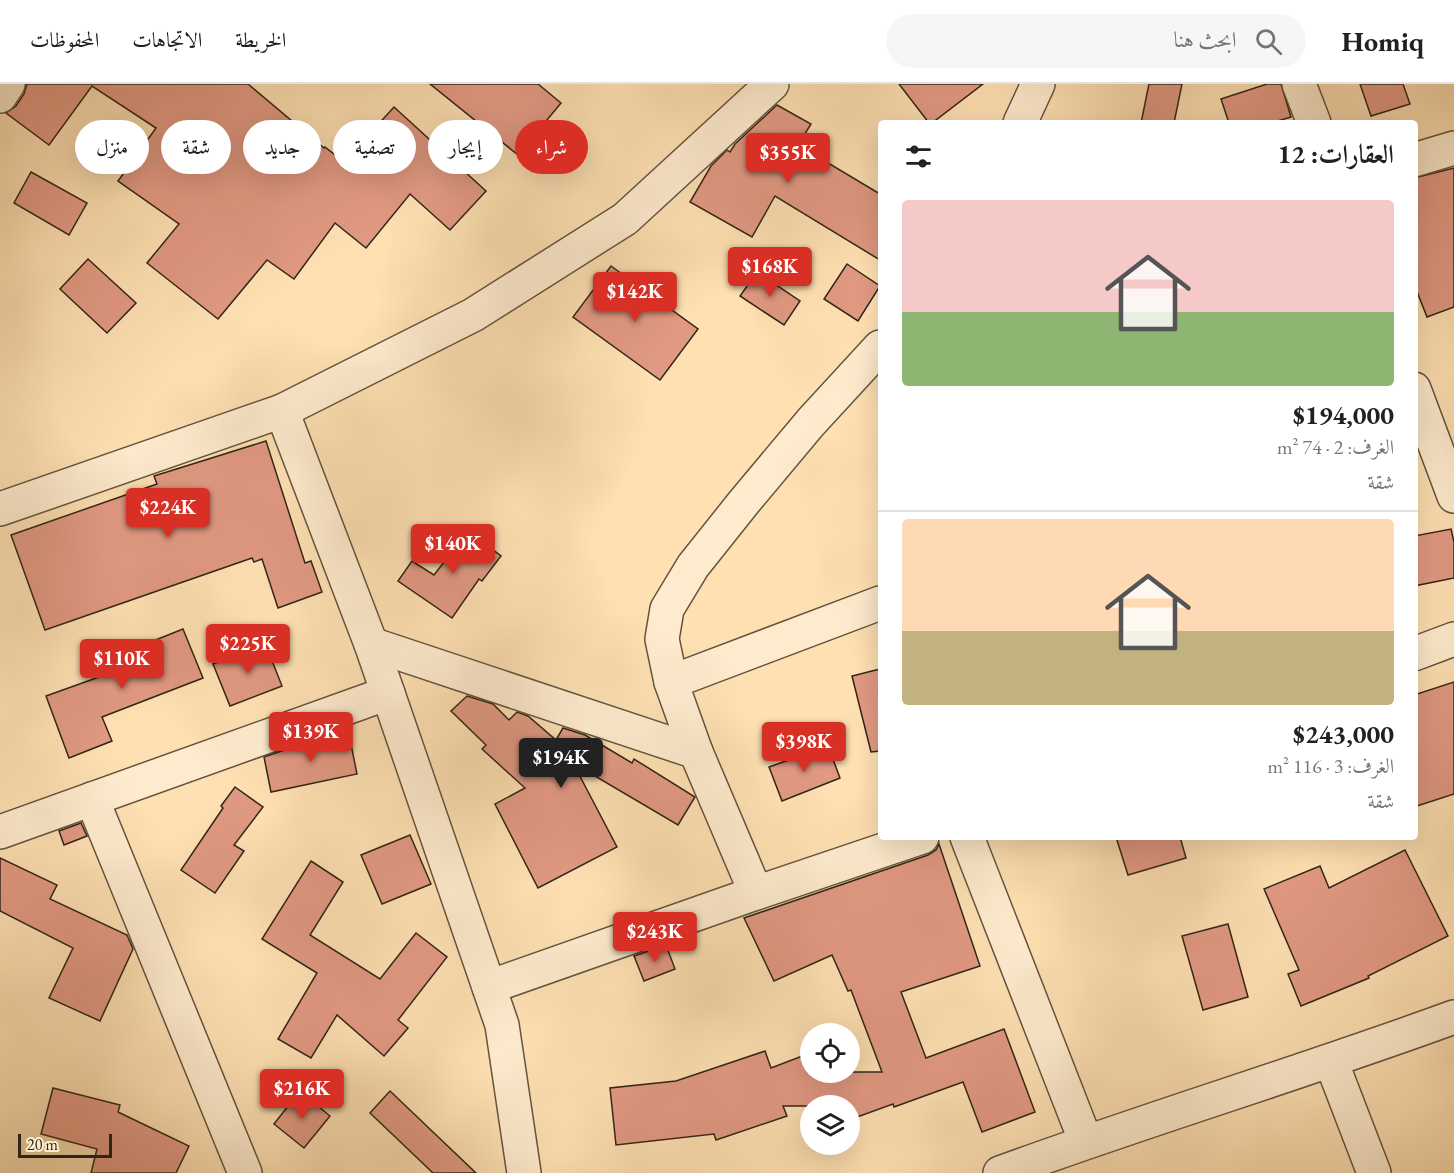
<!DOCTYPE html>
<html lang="ar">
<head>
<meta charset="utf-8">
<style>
	:root { --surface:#fff; --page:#f6f6f6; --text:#202124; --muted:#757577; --line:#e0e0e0; --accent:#d93025 }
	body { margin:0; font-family:"EB Garamond",Amiri,serif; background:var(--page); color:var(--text); direction:rtl; height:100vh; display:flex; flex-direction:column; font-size:22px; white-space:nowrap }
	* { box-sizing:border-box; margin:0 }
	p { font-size:20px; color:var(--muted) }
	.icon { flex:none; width:33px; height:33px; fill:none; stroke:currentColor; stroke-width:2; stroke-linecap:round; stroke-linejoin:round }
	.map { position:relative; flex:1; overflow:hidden; direction:ltr }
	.sheet { position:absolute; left:878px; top:36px; width:540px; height:720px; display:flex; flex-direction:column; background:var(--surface); border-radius:6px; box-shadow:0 6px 24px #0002; direction:rtl }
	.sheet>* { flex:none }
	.hud { position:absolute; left:18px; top:36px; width:570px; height:54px; direction:rtl; display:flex; gap:12px }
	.fabs { position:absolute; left:800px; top:939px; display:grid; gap:12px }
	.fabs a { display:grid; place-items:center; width:60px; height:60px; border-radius:50%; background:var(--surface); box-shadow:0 6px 24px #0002; font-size:30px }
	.scale { position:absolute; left:18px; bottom:15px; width:94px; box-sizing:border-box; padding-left:6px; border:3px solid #312517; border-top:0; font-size:16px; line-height:21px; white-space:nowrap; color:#312517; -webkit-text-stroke:4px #feebce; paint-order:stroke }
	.price { position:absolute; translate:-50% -51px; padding:0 14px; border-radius:6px; background:var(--accent); color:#fff; font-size:20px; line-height:39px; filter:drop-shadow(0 2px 3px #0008) }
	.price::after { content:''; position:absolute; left:50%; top:36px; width:18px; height:14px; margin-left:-9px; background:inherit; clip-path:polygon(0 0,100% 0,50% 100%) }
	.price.current { background:#222; color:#fff }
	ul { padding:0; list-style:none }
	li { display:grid; align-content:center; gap:12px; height:318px; padding:0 24px }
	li+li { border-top:2px solid var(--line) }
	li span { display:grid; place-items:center; height:186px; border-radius:6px; color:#555 }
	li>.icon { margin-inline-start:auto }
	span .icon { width:108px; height:108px; fill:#fffc; stroke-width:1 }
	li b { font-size:26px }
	h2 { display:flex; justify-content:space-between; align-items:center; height:72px; padding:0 24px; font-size:26px }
	.tag { padding:0 21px; border-radius:27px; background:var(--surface); box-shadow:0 6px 24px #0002; font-size:21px; line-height:54px }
	.tag.current { background:var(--accent); color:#fff }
	header { display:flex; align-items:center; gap:36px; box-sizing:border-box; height:84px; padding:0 30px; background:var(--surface); border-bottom:2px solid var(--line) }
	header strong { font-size:28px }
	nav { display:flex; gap:33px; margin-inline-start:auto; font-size:21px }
	.search { width:420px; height:54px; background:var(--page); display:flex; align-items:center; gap:15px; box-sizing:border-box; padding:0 21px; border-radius:33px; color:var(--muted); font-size:22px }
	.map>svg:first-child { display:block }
</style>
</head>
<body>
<header>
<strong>Homiq</strong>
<div class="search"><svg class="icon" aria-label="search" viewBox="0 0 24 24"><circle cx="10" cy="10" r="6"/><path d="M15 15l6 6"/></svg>ابحث هنا</div>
<nav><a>الخريطة</a><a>الاتجاهات</a><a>المحفوظات</a></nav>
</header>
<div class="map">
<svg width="1454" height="1089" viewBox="0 0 1454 1089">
	<rect width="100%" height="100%" fill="#fee0b3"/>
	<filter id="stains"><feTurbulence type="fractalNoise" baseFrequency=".00333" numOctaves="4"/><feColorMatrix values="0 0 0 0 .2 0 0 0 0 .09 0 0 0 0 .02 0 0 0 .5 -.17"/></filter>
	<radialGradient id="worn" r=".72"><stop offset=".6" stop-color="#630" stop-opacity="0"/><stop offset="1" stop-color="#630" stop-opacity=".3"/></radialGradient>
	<g fill="#e19982" stroke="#312517" stroke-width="1.5">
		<path d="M27 0H248L324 64 325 63 344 78 394 23 486 107 450 146 410 110 366 164 335 139 294 195 267 176 218 235 147 179 179 140 118 97 156 44 92 2 49 61 6 29 16 22 24 10Z"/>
		<path d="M430 0H538L561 19 518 71Z"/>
		<path d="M899 0H983L932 39H929Z"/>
		<path d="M1149 0H1182L1174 39H1141Z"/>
		<path d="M1267 0H1281L1291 33 1271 39H1229L1221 15Z"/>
		<path d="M1360 0H1403L1410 20 1371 32Z"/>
		<path d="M777 21 811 40 798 61 880 110V176L775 112 752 153 690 118 711 82 727 66 730 68 735 60Z"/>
		<path d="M1454 84V223L1427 233 1414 200V94Z"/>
		<path d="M31 88 87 119 69 151 14 119Z"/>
		<path d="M88 175 136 219 107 249 60 205Z"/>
		<path d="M847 180 880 202 858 237 824 215Z"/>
		<path d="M611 182 698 245 660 296 573 233Z"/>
		<path d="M757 188 800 217 784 241 740 212Z"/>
		<path d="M266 357 305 479 311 477 322 508 278 524 262 475 254 478 252 474 45 546 11 451 157 400 154 392Z"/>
		<path d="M1451 445 1454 458V494L1414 502V452Z"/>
		<path d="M468 447 501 472 482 497 479 495 452 534 398 497 412 477 434 491Z"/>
		<path d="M183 545 203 594 102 633 112 657 69 674 46 612 113 588 108 575Z"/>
		<path d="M265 559 282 602 230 622 213 580Z"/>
		<path d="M880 585V667L871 668 852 592Z"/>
		<path d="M1454 598V710L1414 723V611Z"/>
		<path d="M467 612 493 620 509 636 517 628 528 632 556 656 563 644 585 651 632 679 634 675 695 713 678 741 573 679 617 763 538 804 495 720 525 704 482 665 486 661 451 627Z"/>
		<path d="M349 650 357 690 271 708 264 673 299 661Z"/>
		<path d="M828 662 840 694 782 717 769 683Z"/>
		<path d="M235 703 263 723 234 761 244 767 215 809 181 786 223 724 221 722Z"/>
		<path d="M81 739 87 752 64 761 59 747Z"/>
		<path d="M410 751 431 800 382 820 361 771Z"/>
		<path d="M1116 753H1180L1186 774 1128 791Z"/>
		<path d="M939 760 980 882 901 908 926 974 1004 945 1035 1028 982 1048 963 998 894 1023 893 1020 849 1036V1022H783L787 1032 716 1056 714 1050 616 1061 610 1004 676 997 765 967 771 984 810 969V988H882L851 906 848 907 832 871 774 897 744 834 928 771 936 766Z"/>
		<path d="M1405 766 1448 852 1368 892 1369 894 1301 922 1288 890 1299 886 1264 805 1320 782 1329 804Z"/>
		<path d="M0 774 57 801 50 815 127 851 133 865 100 937 49 914 73 864 0 827Z"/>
		<path d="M311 777 343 798 310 851 380 895 416 849 447 873 398 936 408 944 384 972 337 931 311 974 278 955 317 889 262 855Z"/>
		<path d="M1228 840 1248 913 1203 926 1182 852Z"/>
		<path d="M666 861 675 885 644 897 634 872Z"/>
		<path d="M53 1004 120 1021 118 1028 189 1062 176 1089H91L97 1065 41 1050Z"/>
		<path d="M300 1007 330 1032 304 1064 274 1040Z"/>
		<path d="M390 1007 476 1089H433L370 1029Z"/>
	</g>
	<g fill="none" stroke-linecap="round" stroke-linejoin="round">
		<g stroke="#64543e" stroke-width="36">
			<g id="minor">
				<path d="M1299 0 1314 39"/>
				<path d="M0 12 8 0"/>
				<path d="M1020 39 1038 0"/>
				<path d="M1414 76 1454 64"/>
				<path d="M1414 305 1454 412"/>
				<path d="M282 327 371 560 502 941 524 1089"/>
				<path d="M0 425 282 327 473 231 625 135 772 0"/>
				<path d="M371 560 696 668 756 809"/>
				<path d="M1414 570 1454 555"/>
				<path d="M671 598 880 519"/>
				<path d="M696 668 671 598 662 555 667 525 693 482 744 418 811 338 880 263"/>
				<path d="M92 715 245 1089"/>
				<path d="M0 748 388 609"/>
				<path d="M967 753 1086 1058"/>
				<path d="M489 903 756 809 922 753"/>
				<path d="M1331 977 1374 1089"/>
				<path d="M1000 1089C1150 1034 1304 988 1454 933"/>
			</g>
		</g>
		<use href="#minor" stroke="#feebce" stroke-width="33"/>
	</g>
	<rect width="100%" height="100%" filter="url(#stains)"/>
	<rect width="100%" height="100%" fill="url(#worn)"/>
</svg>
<div class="fabs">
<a><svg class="icon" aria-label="locate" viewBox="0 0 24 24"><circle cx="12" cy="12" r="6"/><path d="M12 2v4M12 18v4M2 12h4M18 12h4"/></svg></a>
<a><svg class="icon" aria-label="layers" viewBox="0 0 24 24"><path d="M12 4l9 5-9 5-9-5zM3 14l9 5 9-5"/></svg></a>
</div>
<div class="scale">20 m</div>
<b class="price" style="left:788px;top:100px">$355K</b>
<b class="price" style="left:770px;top:214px">$168K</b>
<b class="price" style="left:635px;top:239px">$142K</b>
<b class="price" style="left:168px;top:455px">$224K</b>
<b class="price" style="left:453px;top:491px">$140K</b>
<b class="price" style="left:248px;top:591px">$225K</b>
<b class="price" style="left:122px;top:606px">$110K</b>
<b class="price" style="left:311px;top:679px">$139K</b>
<b class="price" style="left:804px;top:689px">$398K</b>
<b class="price current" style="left:561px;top:705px">$194K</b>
<b class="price" style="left:655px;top:879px">$243K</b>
<b class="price" style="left:302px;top:1036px">$216K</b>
<div class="hud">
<a class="tag current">شراء</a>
<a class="tag">إيجار</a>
<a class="tag">تصفية</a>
<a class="tag">جديد</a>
<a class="tag">شقة</a>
<a class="tag">منزل</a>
</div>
<section class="sheet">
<h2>العقارات: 12<svg class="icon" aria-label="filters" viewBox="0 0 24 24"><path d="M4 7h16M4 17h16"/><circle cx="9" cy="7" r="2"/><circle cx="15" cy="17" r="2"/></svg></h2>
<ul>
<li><span style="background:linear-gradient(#f6c9c9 60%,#8fb573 0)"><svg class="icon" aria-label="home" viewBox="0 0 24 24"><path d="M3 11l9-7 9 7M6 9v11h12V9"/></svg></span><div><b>$194,000</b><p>الغرف: 2 · 74 m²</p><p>شقة</p></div></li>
<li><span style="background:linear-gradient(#ffd9b3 60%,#c2b280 0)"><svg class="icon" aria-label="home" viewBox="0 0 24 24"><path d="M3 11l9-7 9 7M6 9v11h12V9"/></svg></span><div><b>$243,000</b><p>الغرف: 3 · 116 m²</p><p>شقة</p></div></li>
</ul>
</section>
</div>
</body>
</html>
